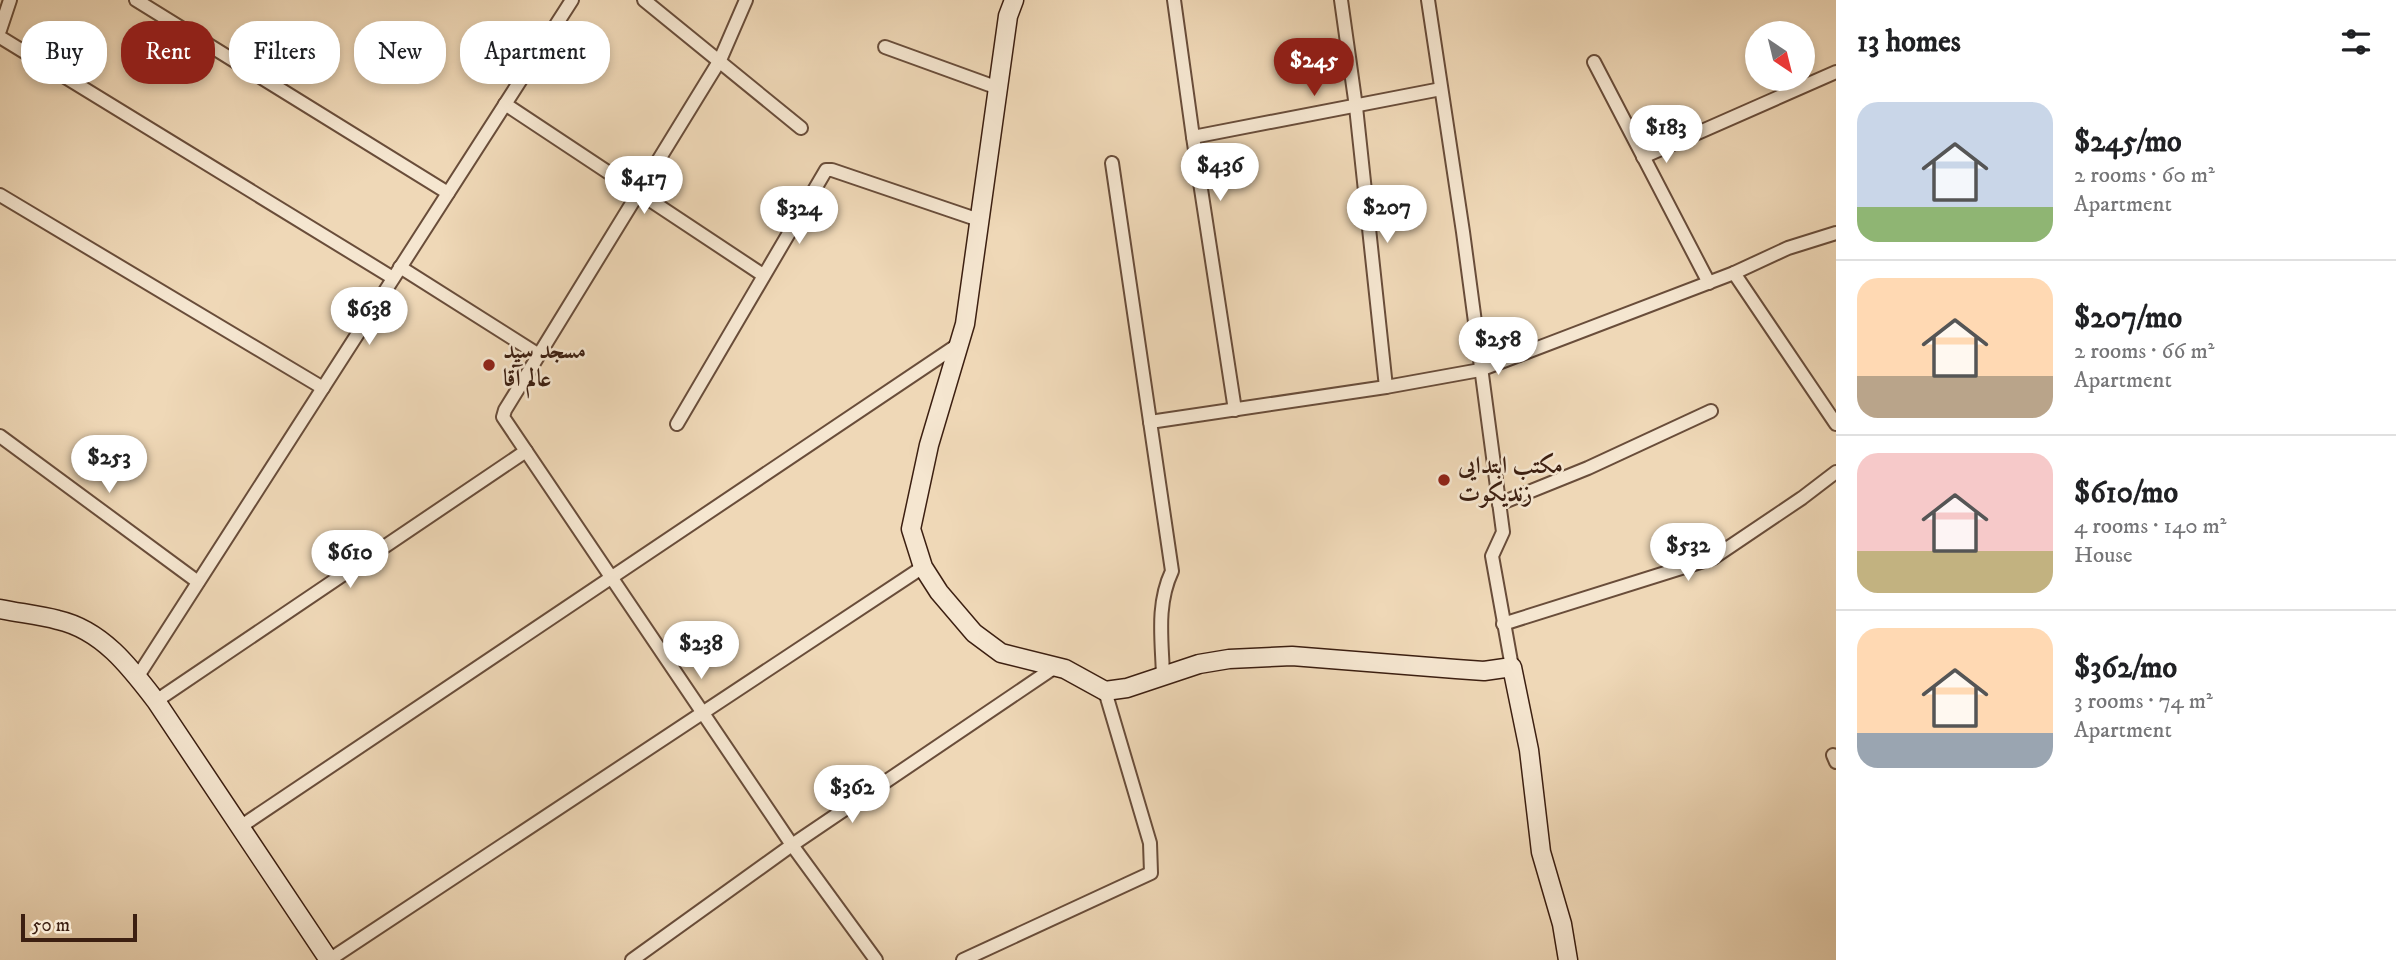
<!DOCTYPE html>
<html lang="en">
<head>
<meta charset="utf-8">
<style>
	:root { --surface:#fff; --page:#f2f2f2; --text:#202124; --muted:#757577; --line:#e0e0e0; --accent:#8f2418 }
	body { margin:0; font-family:"IM FELL DW Pica",Amiri,serif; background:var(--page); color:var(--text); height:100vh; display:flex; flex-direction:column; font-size:26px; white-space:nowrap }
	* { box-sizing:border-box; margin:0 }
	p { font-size:23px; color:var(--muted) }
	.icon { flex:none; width:38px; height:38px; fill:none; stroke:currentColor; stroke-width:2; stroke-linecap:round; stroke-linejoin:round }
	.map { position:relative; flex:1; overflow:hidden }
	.drawer { display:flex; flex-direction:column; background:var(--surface); width:560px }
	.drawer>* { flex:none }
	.top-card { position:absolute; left:21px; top:21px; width:665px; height:63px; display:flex; gap:14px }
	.needle { width:46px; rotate:145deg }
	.fabs { position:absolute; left:1745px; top:21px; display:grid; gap:14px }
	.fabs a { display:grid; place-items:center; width:70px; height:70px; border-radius:50%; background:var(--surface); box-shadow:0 4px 10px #0003; font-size:35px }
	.scale { position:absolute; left:21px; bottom:18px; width:116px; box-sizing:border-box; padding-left:7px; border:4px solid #3c1f11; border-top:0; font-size:19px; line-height:24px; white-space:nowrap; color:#3c1f11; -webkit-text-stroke:5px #f5e6d0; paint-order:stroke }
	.price { position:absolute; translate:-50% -60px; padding:0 16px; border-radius:24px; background:#fff; color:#222; font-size:23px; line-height:46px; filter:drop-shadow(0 2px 4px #0008) }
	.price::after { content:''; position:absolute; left:50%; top:42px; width:21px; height:16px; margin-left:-10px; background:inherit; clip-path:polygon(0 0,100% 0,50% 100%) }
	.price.on { background:var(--accent); color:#fff }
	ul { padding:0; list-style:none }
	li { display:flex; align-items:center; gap:21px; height:175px; padding:0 21px }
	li+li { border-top:2px solid var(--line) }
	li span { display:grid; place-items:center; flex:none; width:196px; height:140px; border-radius:21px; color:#555 }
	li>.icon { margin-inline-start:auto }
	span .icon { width:84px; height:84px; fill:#fffc; stroke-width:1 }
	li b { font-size:30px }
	h2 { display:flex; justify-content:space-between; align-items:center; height:84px; padding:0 21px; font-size:30px }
	.chip { padding:0 24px; border-radius:28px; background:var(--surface); box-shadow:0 4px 10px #0003; font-size:24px; line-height:63px }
	.chip.on { background:var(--accent); color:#fff }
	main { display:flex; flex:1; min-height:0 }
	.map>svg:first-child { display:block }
</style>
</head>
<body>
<main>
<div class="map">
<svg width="1836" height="960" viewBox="0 0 1836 960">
	<rect width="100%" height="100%" fill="#efd8b7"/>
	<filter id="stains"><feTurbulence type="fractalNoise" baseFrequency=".00286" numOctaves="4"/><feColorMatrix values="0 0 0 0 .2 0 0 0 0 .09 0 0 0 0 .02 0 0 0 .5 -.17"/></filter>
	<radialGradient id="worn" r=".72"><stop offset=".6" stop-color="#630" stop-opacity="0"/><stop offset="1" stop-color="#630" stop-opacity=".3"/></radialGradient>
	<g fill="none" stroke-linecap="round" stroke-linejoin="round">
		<g stroke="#694d3a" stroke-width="16">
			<g id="street">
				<path d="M136 0 448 193"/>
				<path d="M644 0 801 128"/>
				<path d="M746 0 720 60 505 410 503 417 792 845 876 960"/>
				<path d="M1174 0 1193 137 1235 410"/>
				<path d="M1341 0 1356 107 1386 387"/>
				<path d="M1428 0 1463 232 1503 532 1492 556 1512 667"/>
				<path d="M0 30 10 0"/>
				<path d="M0 37 393 278"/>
				<path d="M885 47 998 88"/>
				<path d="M1594 62 1709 283"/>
				<path d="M505 104 763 275"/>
				<path d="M1193 137 1441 89"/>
				<path d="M1643 157 1836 72"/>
				<path d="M1112 163 1172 571C1156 605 1162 640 1163 676"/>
				<path d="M0 195 323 388"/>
				<path d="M400 267 539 355"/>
				<path d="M1734 273 1836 424"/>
				<path d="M1150 422 1386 387 1480 370 1734 273 1788 248 1836 233"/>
				<path d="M677 424 826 170H832L979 220"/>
				<path d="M0 436 198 582"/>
				<path d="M1499 504 1588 468 1711 411"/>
				<path d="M1503 624 1713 558 1802 498 1836 472"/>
				<path d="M138 676 572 0"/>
				<path d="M156 701 526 451"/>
				<path d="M1833 755 1836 762"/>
				<path d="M240 827 959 344"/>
				<path d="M329 960 923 567"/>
				<path d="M632 960 792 845 1055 667"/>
				<path d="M963 960 1151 873 1150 843 1105 691"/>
			</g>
		</g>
		<g stroke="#3c1f11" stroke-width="21">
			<g id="secondary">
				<path d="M1014 0 1008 16 965 324 929 445 911 529 923 567 939 592 974 633 1001 653 1065 669 1105 691 1127 688 1199 664 1229 659 1292 656 1456 669 1484 671 1512 667 1529 750 1541 852 1562 924 1568 960"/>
				<path d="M0 609C19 613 39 615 58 620 102 630 130 667 156 701L329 960"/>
			</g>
		</g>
		<use href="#street" stroke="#f5e6d0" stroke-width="12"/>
		<use href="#secondary" stroke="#f5e6d0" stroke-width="18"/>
	</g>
	<g fill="#8f2418" stroke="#f5e6d0" stroke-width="2.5">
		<circle cx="489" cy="365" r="7"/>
		<circle cx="1444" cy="480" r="7"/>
	</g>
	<g text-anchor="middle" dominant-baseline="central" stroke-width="5" stroke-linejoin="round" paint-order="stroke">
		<g font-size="24" font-weight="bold" fill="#3c1f11" stroke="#f5e6d0" text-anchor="start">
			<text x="503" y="351">مسجد سید<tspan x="503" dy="28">عالم آقا</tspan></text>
			<text x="1458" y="466">مکتب ابتدایی<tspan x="1458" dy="28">زندیکوت</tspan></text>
		</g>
	</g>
	<rect width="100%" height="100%" filter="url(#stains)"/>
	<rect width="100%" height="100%" fill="url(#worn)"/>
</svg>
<div class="fabs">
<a><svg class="needle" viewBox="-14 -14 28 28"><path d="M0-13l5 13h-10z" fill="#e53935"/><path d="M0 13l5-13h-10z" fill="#757577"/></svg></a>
</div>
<div class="scale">50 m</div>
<b class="price on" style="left:1314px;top:98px">$245</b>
<b class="price" style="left:1666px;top:165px">$183</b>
<b class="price" style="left:1220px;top:203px">$436</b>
<b class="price" style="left:644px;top:216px">$417</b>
<b class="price" style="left:1387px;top:245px">$207</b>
<b class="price" style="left:799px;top:246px">$324</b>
<b class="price" style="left:369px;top:347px">$638</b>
<b class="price" style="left:1498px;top:377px">$258</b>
<b class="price" style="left:109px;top:495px">$253</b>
<b class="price" style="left:1688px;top:583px">$532</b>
<b class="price" style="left:350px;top:590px">$610</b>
<b class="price" style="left:701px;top:681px">$238</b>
<b class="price" style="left:852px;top:825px">$362</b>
<div class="top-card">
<a class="chip">Buy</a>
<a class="chip on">Rent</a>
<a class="chip">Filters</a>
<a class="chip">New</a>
<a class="chip">Apartment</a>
</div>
</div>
<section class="drawer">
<h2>13 homes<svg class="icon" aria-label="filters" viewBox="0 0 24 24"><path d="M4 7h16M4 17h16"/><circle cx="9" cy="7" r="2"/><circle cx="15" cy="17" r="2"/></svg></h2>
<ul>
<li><span style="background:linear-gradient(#c9d6e8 75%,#8fb573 0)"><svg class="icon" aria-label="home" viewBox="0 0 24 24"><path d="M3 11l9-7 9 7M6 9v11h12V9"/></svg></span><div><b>$245/mo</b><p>2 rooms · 60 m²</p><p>Apartment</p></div></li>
<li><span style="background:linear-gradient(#ffd9b3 70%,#b9a48a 0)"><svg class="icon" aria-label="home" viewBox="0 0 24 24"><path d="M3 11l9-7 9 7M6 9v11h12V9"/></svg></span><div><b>$207/mo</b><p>2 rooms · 66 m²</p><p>Apartment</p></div></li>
<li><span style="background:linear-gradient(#f6c9c9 70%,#c2b280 0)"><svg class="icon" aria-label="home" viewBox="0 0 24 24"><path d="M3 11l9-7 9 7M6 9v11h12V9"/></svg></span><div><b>$610/mo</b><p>4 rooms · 140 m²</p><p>House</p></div></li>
<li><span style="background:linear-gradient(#ffd9b3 75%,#9aa5b1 0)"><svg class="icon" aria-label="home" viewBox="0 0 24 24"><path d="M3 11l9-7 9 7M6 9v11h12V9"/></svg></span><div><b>$362/mo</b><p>3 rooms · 74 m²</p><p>Apartment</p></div></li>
</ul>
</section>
</main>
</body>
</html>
